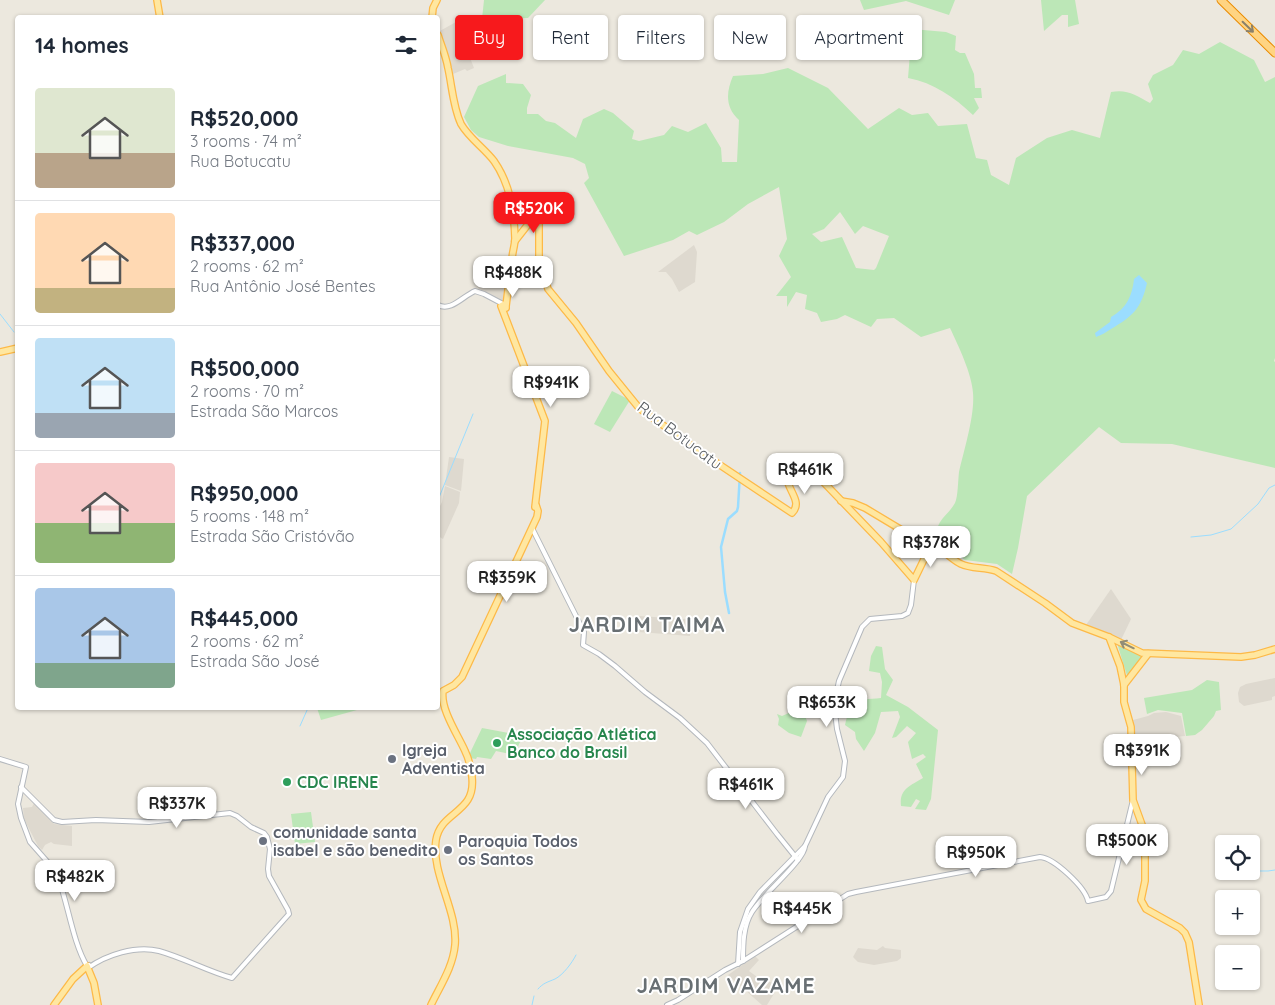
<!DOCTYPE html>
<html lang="en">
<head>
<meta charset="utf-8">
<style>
	:root { --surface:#fff; --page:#f6f6f7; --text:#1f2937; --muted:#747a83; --line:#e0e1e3; --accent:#f7191c }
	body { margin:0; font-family:Quicksand,sans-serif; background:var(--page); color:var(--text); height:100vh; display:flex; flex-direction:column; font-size:19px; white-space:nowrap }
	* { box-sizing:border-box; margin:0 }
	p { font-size:16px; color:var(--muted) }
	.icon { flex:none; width:28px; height:28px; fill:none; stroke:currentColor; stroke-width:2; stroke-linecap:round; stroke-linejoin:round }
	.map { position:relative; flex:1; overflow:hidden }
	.drawer { position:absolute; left:15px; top:15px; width:425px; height:695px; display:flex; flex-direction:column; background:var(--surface); border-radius:5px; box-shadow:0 1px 4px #0004 }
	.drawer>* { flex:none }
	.hud { position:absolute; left:455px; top:15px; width:475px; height:45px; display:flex; gap:10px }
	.fabs { position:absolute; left:1215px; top:835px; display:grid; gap:10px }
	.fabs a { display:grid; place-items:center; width:45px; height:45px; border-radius:5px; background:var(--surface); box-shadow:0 1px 4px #0004; font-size:25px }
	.price { position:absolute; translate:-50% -42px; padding:0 11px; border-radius:10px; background:#fff; color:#222; font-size:16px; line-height:32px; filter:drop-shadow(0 1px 2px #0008) }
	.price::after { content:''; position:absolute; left:50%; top:30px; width:15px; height:11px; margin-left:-8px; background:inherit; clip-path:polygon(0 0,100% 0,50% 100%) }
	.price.on { background:var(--accent); color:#fff }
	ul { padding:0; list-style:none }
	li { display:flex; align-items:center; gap:15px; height:125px; padding:0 20px }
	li+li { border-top:1px solid var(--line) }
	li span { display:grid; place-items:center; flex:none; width:140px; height:100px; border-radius:5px; color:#555 }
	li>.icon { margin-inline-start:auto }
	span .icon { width:60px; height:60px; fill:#fffc; stroke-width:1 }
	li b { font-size:21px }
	h2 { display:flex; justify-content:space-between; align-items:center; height:60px; padding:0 20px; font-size:21px }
	.pill { padding:0 18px; border-radius:5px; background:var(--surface); box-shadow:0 1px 4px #0004; font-size:18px; line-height:45px }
	.pill.on { background:var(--accent); color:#fff }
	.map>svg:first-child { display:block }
</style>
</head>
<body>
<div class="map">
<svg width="1275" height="1005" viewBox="0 0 1275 1005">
	<rect width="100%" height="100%" fill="#ece8de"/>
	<g fill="#ded9cf">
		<path d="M456 22 474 68 467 71 465 69 453 74 445 48 438 32Z"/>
		<path d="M694 245 697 252 695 282 679 292 672 279 666 272H658Z"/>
		<path d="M505 269 507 270V276L504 300 500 301 478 288 485 275Z"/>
		<path d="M449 457 464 459 461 491 445 485Z"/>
		<path d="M445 486 460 492 459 503 443 539 438 536V510L442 502Z"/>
		<path d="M1111 589 1131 619 1121 640 1086 625Z"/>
		<path d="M639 616 683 619 691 618 690 636 639 632Z"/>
		<path d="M1275 678V696L1272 697V700L1244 706 1239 702 1238 693 1240 687 1246 684Z"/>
		<path d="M1166 712 1181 716 1185 736 1133 741V720L1148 716 1154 713Z"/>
		<path d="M34 803 54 824 72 826V846L54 844 51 842 45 845 42 850 38 846 24 819 23 808 32 807Z"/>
		<path d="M883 946 885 948 901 950V958L897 961 874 965 858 962 853 957 858 948 877 950Z"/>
		<path d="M755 956 759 960 749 971 760 979 773 983 778 987 767 1005H762L728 975Z"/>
	</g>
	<g fill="#bce7b7" fill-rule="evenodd">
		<path d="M484 0H545L528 18 482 19Z"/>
		<path d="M860 0H955L949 15 906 1 864 10Z"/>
		<path d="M1041 0H1075L1079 24 1068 27V15H1062L1044 31Z"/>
		<path d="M912 29 946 32 956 36 955 50 960 53H965L974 74 975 88H981L982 98H974L979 108 973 115C954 97 934 83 908 78Z"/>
		<path d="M1220 42 1254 60 1265 82 1275 77V358L1274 361 1275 362V468L1172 444 1121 443 1099 427 1027 496 1018 548 1012 574 997 564 965 560 936 539C936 519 947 517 955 503 958 497 958 480 959 472 964 450 975 415 973 393 972 374 958 345 950 328L921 337 894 318 877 319 871 327 845 315 837 319 821 322 817 313 805 309 807 295 796 292 787 307V296H776L791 277 779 256 787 239 779 187 748 204 724 222 697 235 689 231 673 240 624 256 584 183 589 178 585 164 573 158 508 146 479 137 471 130 464 117 478 86 506 74V83L523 84 531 95 527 108V114H538L546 121 555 123 576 138 583 119 604 109 613 113 634 131 632 139 639 141 664 135 672 126 688 132 706 123 721 148 722 162H737L739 120C725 107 726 92 733 76L763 74 788 68 828 88 868 129 899 108 912 115 928 113 938 126 967 124 976 158 987 160 991 175 1009 185 1016 158 1047 138 1072 130 1100 138 1111 92C1127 89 1136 95 1150 103L1153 99 1148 84 1153 75 1173 65 1183 50 1199 54ZM840 212 855 234 863 226 889 236 876 268 874 270 856 268 842 237 821 242 812 234 824 229Z"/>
		<path d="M612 391 630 400 610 432 594 424Z"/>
		<path d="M1117 643 1129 648 1144 657 1128 679Z"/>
		<path d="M876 646 882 647 885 669 893 680 886 695 908 707 938 730 931 799 926 810 915 809 920 801 916 799 911 807 901 806C899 789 910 786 923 778L916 764 926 757 923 754 912 759 908 742 916 733 907 726 896 737 892 738 900 717 898 711 881 712 875 733 864 751 856 739 855 732 845 725C852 696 855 701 881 698L882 682 880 673 869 671 871 656Z"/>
		<path d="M1207 680 1219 682 1221 710 1216 711 1214 716 1202 730 1195 735 1186 736 1182 713 1158 710 1147 714 1144 698 1192 690Z"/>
		<path d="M799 693 804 694V713L807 721 801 737 789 733 778 725 779 719 777 714 782 716 791 712 792 704H799Z"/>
		<path d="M317 708H356L357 710 321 720Z"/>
		<path d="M482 728 524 736 519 744 515 755 496 751 491 759 477 757 476 759 470 758V753Z"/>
		<path d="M311 812 315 842 295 844 291 814Z"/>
	</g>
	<path fill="#9bddff" d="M1139 275 1147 283C1141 309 1133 316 1111 329 1106 332 1102 335 1096 337L1095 333 1110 322 1111 317C1127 308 1132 296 1134 279Z"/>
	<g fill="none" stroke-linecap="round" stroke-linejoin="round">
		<g stroke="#9bddff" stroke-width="1">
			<path d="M0 314 14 332"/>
			<path d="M438 500 473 414"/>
			<path d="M1191 537 1211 535 1231 529 1258 504 1269 488 1275 485"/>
			<path d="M300 726 308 708"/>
			<path d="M1219 868 1224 867"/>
			<path d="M1248 871H1268L1275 870"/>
			<path d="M538 989C543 983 548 982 555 979 563 975 572 963 576 955"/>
			<path d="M532 1005 534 996"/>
		</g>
		<path stroke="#9bddff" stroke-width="2.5" d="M729 613 725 592 721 547 728 519 737 511 738 507 740 473"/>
		<g stroke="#b4b8bd" stroke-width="6">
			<g id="minor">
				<path d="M438 305C451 312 463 296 475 291L484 294 503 304"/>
				<path d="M532 528 584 632 583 645 599 654 615 666 645 692 680 718 707 743 777 834 798 860"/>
				<path d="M0 759 26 767 18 804 21 818 30 842 52 867 58 877C68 904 73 943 87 966L89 965"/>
				<path d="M21 787 54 820 62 822 96 820 149 822 230 813 237 816 251 827 264 833 267 837 270 849 268 869 269 876 288 910 289 914 232 978C207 971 184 958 159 951 136 945 106 955 88 968"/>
				<path d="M743 961C743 945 743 926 752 912 762 895 805 860 805 846"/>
				<path d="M738 964 740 932 748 909 760 892 805 846 828 797 843 777 845 761 837 729 834 704 839 681 862 627 870 619 902 616 908 613 911 605 914 580"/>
				<path d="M667 1005 678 1000 725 970 743 961 848 894 856 892 1040 857C1054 858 1085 887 1088 901L1106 897 1111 891 1133 800"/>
			</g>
		</g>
		<g stroke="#fdb947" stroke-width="8">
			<g id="major">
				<path d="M157 0 160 18"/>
				<path d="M432 18 433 8 437 0"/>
				<path d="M438 35C441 45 446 56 448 68 452 86 453 107 461 124 469 138 484 148 494 161 510 184 514 210 515 238 515 247 511 255 512 264L508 267"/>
				<path d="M537 213 539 223V261L548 289 576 323 609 371 639 408 702 453 792 513C803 502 788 491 787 478L798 469 809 467 881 542 914 580 930 547"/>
				<path d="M515 241 537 213"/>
				<path d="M506 306 511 266"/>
				<path d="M506 308 505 304 501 306 545 421 535 507"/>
				<path d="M0 352 18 348"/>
				<path d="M524 383 526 372"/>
				<path d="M841 501 853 503 865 508 930 547C943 547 950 559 961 564 971 569 985 567 996 571L1045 603 1072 623 1109 637 1142 653 1241 657 1255 655 1275 649"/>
				<path d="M1109 637 1120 666 1124 685V702L1131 727 1133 800 1145 833V881L1141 900 1146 909 1180 928 1185 933 1189 942 1199 1005"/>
				<path d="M1124 685 1148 654"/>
				<path d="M54 1005 73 979 87 966 94 983 98 1005"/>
				<path d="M431 1005C440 986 453 967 455 945 458 911 431 874 436 840 441 810 476 814 472 777 471 768 469 759 465 751 458 735 440 709 443 691L454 685 462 677 537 517 538 511 536 505"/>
			</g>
		</g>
		<g stroke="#ea8b00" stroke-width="9">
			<path id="highway" d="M1221 0 1275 53"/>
		</g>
		<use href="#minor" stroke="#fff" stroke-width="4"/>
		<use href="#major" stroke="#ffe7a0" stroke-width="5.5"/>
		<use href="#highway" stroke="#ffd482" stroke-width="7"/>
	</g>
	<defs><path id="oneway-shaft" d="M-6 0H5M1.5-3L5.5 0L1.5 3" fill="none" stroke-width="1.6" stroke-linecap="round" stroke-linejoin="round" transform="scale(1.25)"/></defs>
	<use stroke="#89806b" href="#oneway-shaft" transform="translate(1248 27) rotate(44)"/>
	<use stroke="#928d77" href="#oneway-shaft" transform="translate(1127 645) rotate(-154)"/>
	<g fill="#2e9e5b" stroke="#fff" stroke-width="2">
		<circle cx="497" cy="743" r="5"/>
		<circle cx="287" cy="782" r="5"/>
	</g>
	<g fill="#6b7280" stroke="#fff" stroke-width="2">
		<circle cx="392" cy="759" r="5"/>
		<circle cx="263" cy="841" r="5"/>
		<circle cx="448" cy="850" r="5"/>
	</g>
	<g text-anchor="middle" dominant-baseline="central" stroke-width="4" stroke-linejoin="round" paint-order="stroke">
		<g font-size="16" fill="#575c61" stroke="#fff">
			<text transform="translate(680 435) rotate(37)">Rua Botucatu</text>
		</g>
		<g font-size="16" font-weight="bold" fill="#27864d" stroke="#fff" text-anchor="start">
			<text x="507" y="734">Associação Atlética<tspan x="507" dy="18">Banco do Brasil</tspan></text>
			<text x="297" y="782">CDC IRENE</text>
		</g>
		<g font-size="16" font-weight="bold" fill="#5b616d" stroke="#fff" text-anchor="start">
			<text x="402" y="750">Igreja<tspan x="402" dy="18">Adventista</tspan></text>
			<text x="273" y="832">comunidade santa<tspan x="273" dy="18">isabel e são benedito</tspan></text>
			<text x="458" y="841">Paroquia Todos<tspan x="458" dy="18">os Santos</tspan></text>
		</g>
		<g font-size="21" font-weight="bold" letter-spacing="1" fill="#686f73" stroke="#fff">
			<text x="647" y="624">JARDIM TAIMA</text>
			<text x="726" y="985">JARDIM VAZAME</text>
		</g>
	</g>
</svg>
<div class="fabs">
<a><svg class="icon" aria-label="locate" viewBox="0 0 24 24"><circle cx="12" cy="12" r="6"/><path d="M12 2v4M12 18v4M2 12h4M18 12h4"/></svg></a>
<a>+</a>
<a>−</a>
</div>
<b class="price on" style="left:534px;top:234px">R$520K</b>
<b class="price" style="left:513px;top:298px">R$488K</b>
<b class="price" style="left:551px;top:408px">R$941K</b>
<b class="price" style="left:805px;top:495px">R$461K</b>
<b class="price" style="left:931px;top:568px">R$378K</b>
<b class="price" style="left:507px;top:603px">R$359K</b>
<b class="price" style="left:827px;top:728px">R$653K</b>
<b class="price" style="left:1142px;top:776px">R$391K</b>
<b class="price" style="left:746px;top:810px">R$461K</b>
<b class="price" style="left:177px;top:829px">R$337K</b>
<b class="price" style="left:1127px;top:866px">R$500K</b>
<b class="price" style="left:976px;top:878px">R$950K</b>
<b class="price" style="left:75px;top:902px">R$482K</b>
<b class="price" style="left:802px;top:934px">R$445K</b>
<div class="hud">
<a class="pill on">Buy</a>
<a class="pill">Rent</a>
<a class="pill">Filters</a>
<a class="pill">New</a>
<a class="pill">Apartment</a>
</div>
<section class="drawer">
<h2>14 homes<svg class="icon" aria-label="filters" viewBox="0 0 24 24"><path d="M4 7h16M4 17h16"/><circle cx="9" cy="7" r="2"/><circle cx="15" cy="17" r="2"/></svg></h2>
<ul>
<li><span style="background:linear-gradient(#dfe7d0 65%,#b9a48a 0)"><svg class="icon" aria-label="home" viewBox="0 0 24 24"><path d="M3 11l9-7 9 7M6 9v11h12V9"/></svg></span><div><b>R$520,000</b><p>3 rooms · 74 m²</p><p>Rua Botucatu</p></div></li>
<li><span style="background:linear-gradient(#ffd9b3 75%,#c2b280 0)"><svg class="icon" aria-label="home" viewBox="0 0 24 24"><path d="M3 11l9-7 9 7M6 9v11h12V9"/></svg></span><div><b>R$337,000</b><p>2 rooms · 62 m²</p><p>Rua Antônio José Bentes</p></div></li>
<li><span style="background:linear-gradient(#bfe0f5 75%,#9aa5b1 0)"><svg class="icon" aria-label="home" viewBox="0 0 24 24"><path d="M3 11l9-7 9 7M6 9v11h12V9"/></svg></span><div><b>R$500,000</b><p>2 rooms · 70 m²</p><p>Estrada São Marcos</p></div></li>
<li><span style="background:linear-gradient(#f6c9c9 60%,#8fb573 0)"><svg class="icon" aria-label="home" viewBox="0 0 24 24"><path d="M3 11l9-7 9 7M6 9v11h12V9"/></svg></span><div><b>R$950,000</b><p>5 rooms · 148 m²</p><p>Estrada São Cristóvão</p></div></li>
<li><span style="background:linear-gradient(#a9c7e8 75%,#7fa58c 0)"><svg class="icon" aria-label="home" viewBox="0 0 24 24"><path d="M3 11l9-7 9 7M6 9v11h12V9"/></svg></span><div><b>R$445,000</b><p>2 rooms · 62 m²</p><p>Estrada São José</p></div></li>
</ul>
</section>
</div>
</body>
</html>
